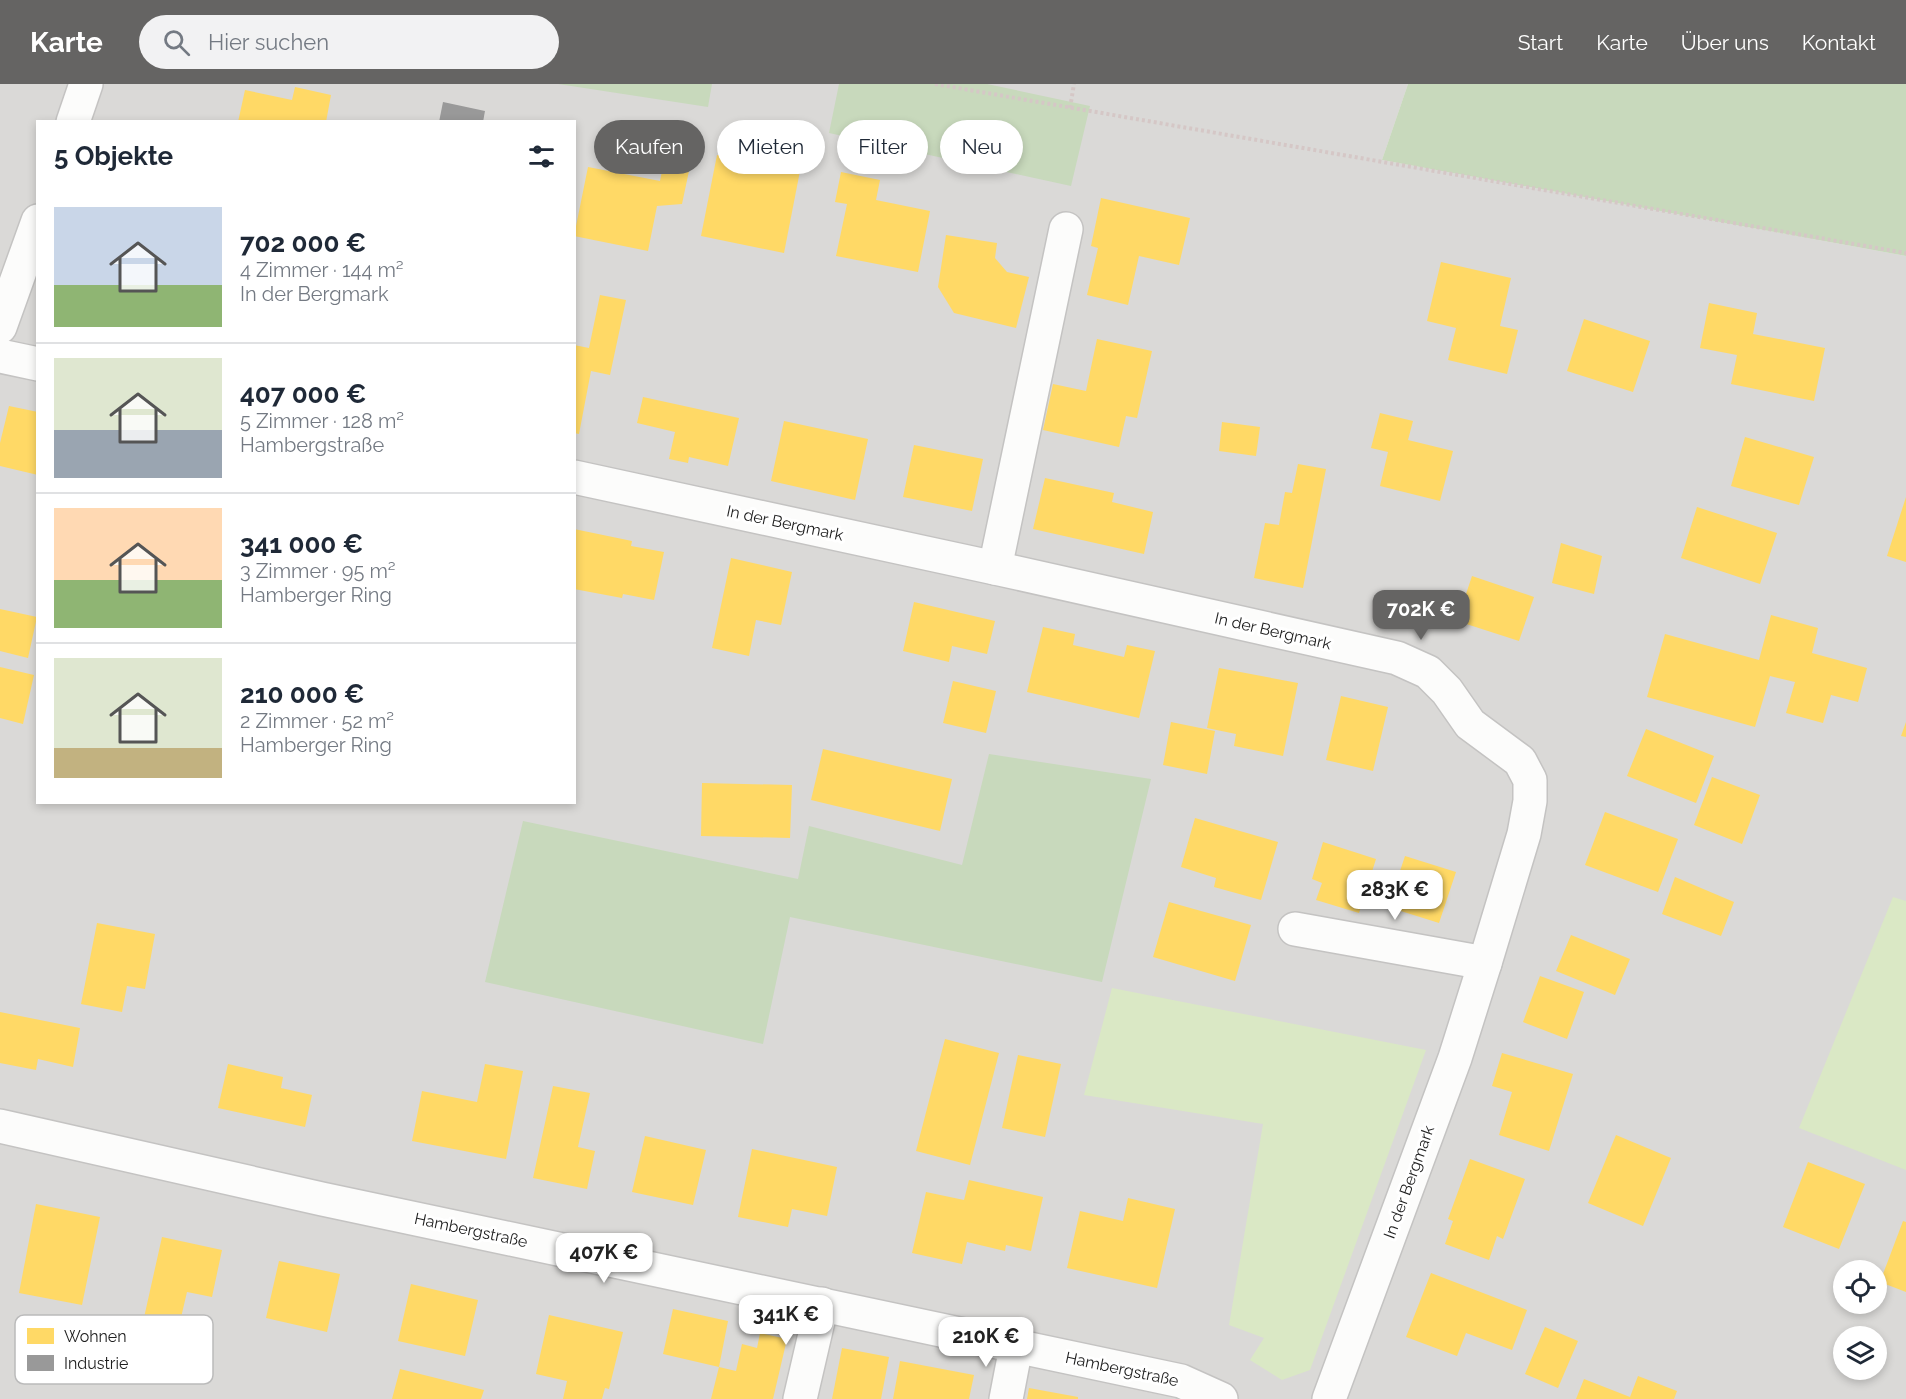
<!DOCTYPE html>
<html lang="de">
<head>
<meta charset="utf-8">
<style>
	:root { --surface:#fff; --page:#f2f2f3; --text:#1f2937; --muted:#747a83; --line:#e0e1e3; --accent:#656463 }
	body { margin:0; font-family:Raleway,sans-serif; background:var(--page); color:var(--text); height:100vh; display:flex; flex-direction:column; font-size:22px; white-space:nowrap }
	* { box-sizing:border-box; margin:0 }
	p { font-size:20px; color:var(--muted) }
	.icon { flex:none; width:33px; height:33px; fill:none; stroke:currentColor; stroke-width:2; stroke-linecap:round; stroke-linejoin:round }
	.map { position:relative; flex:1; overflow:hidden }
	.drawer { position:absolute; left:36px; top:36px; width:540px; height:684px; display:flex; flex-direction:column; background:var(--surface); border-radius:0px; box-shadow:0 3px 9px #0003 }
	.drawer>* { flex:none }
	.hud { position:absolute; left:594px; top:36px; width:570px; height:54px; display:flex; gap:12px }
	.fabs { position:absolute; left:1833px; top:1176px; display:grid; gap:12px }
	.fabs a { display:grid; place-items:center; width:54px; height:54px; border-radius:50%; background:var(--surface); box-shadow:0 3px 9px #0003; font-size:30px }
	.price { position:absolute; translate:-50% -51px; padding:0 14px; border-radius:12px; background:#fff; color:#222; font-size:20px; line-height:39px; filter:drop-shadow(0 2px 3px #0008) }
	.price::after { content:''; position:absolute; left:50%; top:36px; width:18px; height:14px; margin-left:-9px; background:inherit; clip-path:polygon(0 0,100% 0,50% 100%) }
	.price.current { background:var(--accent); color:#fff }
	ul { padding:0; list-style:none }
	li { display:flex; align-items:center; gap:18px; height:150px; padding:0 18px }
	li+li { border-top:2px solid var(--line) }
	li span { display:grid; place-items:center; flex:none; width:168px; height:120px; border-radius:0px; color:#555 }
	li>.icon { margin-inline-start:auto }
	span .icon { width:72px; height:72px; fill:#fffc; stroke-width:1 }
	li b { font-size:26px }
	h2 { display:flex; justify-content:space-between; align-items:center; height:72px; padding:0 18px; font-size:26px }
	.tag { padding:0 21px; border-radius:27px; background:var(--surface); box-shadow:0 3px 9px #0003; font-size:21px; line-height:54px }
	.tag.current { background:var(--accent); color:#fff }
	header { display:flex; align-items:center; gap:36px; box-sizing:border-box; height:84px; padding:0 30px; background:var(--accent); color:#fff }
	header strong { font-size:28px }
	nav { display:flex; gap:33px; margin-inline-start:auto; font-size:21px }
	.search { width:420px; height:54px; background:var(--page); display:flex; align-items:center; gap:15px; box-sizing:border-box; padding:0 21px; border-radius:33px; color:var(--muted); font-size:22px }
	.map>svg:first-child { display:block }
</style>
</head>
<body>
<header>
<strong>Karte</strong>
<div class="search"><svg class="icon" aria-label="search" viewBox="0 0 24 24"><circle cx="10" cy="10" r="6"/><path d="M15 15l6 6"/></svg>Hier suchen</div>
<nav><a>Start</a><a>Karte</a><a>Über uns</a><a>Kontakt</a></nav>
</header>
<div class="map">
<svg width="1906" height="1315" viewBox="0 0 1906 1315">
	<rect width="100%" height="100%" fill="#ebe9e6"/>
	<path fill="#dad9d7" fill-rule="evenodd" d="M0 0H1408L1382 76 1906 172V1315H0ZM38 38H574V718H38ZM1844 1186H1876V1220H1844ZM1844 1252H1876V1286H1844Z"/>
	<g fill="#dae8c5">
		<path d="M1893 813 1906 817V1086L1799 1044Z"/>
		<path d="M1112 904 1426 966 1310 1286 1282 1296 1250 1276 1264 1254 1229 1241 1263 1040 1084 1011Z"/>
	</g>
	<g fill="#c8d9bc">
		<path d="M558 0H712L708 23Z"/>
		<path d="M839 0H987L1090 22 1071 102 829 49Z"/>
		<path d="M1408 0H1906V172L1382 76Z"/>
		<path d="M989 670 1151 695 1102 898 790 833 763 960 485 898 523 737 798 795 809 742 962 781Z"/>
	</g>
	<g fill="#ffd966">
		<path d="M295 3 331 11 326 38H238L245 6 292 16Z"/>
		<path d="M667 63 693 68 682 120 657 122 648 167 574 152 588 83 660 97Z"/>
		<path d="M717 71 800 87 784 169 701 152Z"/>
		<path d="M841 88 880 96 876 116 930 127 918 188 836 172 847 120 835 118Z"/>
		<path d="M1101 114 1190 134 1179 181 1139 172 1128 221 1087 211 1098 164 1091 162Z"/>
		<path d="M946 151 997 159 995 174 1007 188 1029 193 1016 244 954 229 938 203Z"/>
		<path d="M1441 178 1511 194 1500 242 1518 246 1507 290 1448 276 1456 244 1427 237Z"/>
		<path d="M600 211 626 216 610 291 591 287 579 350 574 349V261L589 264Z"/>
		<path d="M1709 219 1757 229 1753 250 1825 264 1814 317 1731 300 1737 271 1700 264Z"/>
		<path d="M1584 235 1650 257 1633 308 1567 287Z"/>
		<path d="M1097 255 1152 267 1137 334 1126 332 1119 363 1043 346 1053 300 1086 307Z"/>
		<path d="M643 313 739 334 728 382 689 373 688 379 669 375 675 348 637 339Z"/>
		<path d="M9 322 38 328V391L0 382V359Z"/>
		<path d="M1380 329 1413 337 1408 356 1453 367 1440 417 1380 402 1388 368 1371 364Z"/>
		<path d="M784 337 868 355 855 416 771 397Z"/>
		<path d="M1222 338 1260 343 1256 372 1219 367Z"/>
		<path d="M1745 353 1814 373 1799 421 1731 402Z"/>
		<path d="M914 361 983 375 972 427 903 413Z"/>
		<path d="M1298 380 1326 385 1303 504 1254 494 1265 439 1279 441 1285 408 1292 409Z"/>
		<path d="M1045 394 1114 409 1112 418 1153 428 1144 470 1033 445Z"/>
		<path d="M1906 413V478L1887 472Z"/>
		<path d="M1697 423 1777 449 1760 500 1681 474Z"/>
		<path d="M574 445 632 457 631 462 664 468 654 516 623 510 622 514 574 505Z"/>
		<path d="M1561 459 1602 472 1594 510 1552 499Z"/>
		<path d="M731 474 792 488 781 541 756 536 749 572 712 564Z"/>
		<path d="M1472 492 1534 513 1519 557 1457 537Z"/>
		<path d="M914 518 995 537 987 570 952 562 949 578 903 567Z"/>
		<path d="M0 525 37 533 28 574 0 567Z"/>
		<path d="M1771 531 1818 544 1812 569 1867 584 1858 618 1831 611 1823 639 1786 629 1795 598 1770 592 1755 643 1647 613 1665 550 1759 576Z"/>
		<path d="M1043 543 1075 550 1073 561 1124 573 1127 561 1155 567 1139 634 1027 608Z"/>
		<path d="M0 583 34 591 23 640 0 634Z"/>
		<path d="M1219 584 1298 599 1283 672 1234 662 1236 650 1207 644Z"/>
		<path d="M953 597 996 607 986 649 943 639Z"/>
		<path d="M1341 612 1388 623 1373 687 1326 676Z"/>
		<path d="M1171 638 1215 647 1207 690 1163 681Z"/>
		<path d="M1906 638V653L1901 652Z"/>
		<path d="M1646 645 1714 672 1696 719 1627 692Z"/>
		<path d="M823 665 952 695 940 747 811 716Z"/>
		<path d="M1712 693 1760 711 1742 760 1694 741Z"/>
		<path d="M702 699 792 701 790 754 701 752Z"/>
		<path d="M1605 728 1678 755 1658 808 1585 781Z"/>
		<path d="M1195 734 1278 758 1261 816 1214 803 1216 794 1181 783Z"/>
		<path d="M1323 758 1376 775 1359 829 1316 816 1322 799 1312 795Z"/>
		<path d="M1405 772 1456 788 1439 839 1388 823Z"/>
		<path d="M1675 793 1734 818 1721 852 1662 830Z"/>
		<path d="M1169 818 1251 841 1235 897 1153 873Z"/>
		<path d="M97 839 155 850 145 905 127 902 122 928 81 920Z"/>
		<path d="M1571 851 1630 875 1615 911 1556 887Z"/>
		<path d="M1540 892 1584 908 1567 955 1523 938Z"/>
		<path d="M0 928 80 944 73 983 38 975 36 986 0 979Z"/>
		<path d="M945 955 999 969 970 1081 916 1067Z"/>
		<path d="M1502 969 1573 990 1549 1067 1499 1051 1512 1008 1492 1002Z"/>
		<path d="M1018 971 1061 980 1045 1053 1002 1044Z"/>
		<path d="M228 980 283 993 281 1004 312 1011 305 1043 218 1024Z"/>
		<path d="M485 980 523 987 506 1075 412 1057 422 1007 477 1018Z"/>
		<path d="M553 1002 590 1009 578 1063 595 1067 587 1105 533 1094Z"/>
		<path d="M1616 1051 1671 1074 1643 1142 1588 1119Z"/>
		<path d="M645 1052 706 1066 693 1121 632 1108Z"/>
		<path d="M752 1065 837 1083 827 1132 792 1125 788 1143 738 1133Z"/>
		<path d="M1470 1075 1525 1095 1503 1155 1497 1152 1489 1176 1445 1160 1453 1137 1448 1135Z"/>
		<path d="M1808 1078 1865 1100 1839 1165 1783 1143Z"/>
		<path d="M969 1096 1043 1113 1031 1167 1006 1161 1005 1167 967 1158 962 1180 912 1169 926 1108 964 1116Z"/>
		<path d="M1128 1114 1175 1125 1157 1204 1067 1184 1080 1127 1123 1137Z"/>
		<path d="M36 1120 100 1133 82 1221 19 1209Z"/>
		<path d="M1903 1137 1906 1138V1208L1880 1198Z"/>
		<path d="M162 1153 222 1166 212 1213 187 1208 176 1255 141 1247Z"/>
		<path d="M279 1177 340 1190 327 1248 266 1234Z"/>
		<path d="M1431 1189 1527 1226 1512 1266 1466 1249 1457 1272 1406 1253Z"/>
		<path d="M411 1200 478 1216 465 1272 398 1257Z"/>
		<path d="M673 1225 728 1237 719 1283 663 1270Z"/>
		<path d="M549 1231 623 1248 609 1305 605 1304 602 1315H563L567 1297 536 1290Z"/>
		<path d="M1545 1243 1578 1257 1558 1304 1525 1290Z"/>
		<path d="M760 1249 787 1255 773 1315H711L719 1283 736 1287 742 1260 757 1264Z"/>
		<path d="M842 1264 889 1273 881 1315H832Z"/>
		<path d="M900 1277 974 1291 969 1315H893Z"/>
		<path d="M400 1285 484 1306 481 1315H392Z"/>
		<path d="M1638 1292 1677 1307 1674 1315H1576L1584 1295 1630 1313Z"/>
		<path d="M1029 1304 1078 1313V1315H1027Z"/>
	</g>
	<path fill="#999" d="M443 18 485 27 483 38H439Z"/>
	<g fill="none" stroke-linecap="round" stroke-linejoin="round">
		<g stroke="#c4c3c2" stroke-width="36">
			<g id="minor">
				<path d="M73 38 86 0"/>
				<path d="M0 243 38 137"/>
				<path d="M0 272 38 280"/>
				<path d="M574 393 995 484 1397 574 1428 588 1447 607 1470 640 1520 677 1530 696V717L1524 750 1485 879 1455 974 1329 1315"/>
				<path d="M995 484 1066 145"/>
				<path d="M1295 845 1485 879"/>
				<path d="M0 1042 322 1115 1181 1297 1221 1315"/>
				<path d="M800 1315 822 1220"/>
				<path d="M1006 1315 1016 1263"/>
			</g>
		</g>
		<g stroke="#d5c7c6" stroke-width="4" stroke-dasharray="3 3" stroke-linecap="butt">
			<path d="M935 0 1906 169"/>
			<path d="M1070 24 1074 0"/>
		</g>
		<use href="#minor" stroke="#fcfcfb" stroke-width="33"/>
	</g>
	<g text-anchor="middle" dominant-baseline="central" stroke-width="6" stroke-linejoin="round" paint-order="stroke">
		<g font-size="16" fill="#1d1d1d" stroke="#fff">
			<text transform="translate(785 439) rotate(12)">In der Bergmark</text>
			<text transform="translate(1273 547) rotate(13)">In der Bergmark</text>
			<text transform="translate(1409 1098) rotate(-70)">In der Bergmark</text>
			<text transform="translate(471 1146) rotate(12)">Hambergstraße</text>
			<text transform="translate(1122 1285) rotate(12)">Hambergstraße</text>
		</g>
	</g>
	<rect x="15" y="1231" width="198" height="69" rx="9" fill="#fff" stroke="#bbb" stroke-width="1.5"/>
	<rect x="27" y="1244" width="27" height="16" fill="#ffd966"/>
	<rect x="27" y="1271" width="27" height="16" fill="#999"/>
	<g font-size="16" fill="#1d1d1d">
		<text x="64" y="1258">Wohnen</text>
		<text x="64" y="1285">Industrie</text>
	</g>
</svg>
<div class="fabs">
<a><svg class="icon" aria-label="locate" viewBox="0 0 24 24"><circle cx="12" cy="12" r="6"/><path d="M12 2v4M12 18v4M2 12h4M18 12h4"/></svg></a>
<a><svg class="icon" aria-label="layers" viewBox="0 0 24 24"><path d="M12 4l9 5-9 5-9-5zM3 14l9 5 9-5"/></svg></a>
</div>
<b class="price current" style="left:1421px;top:557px">702K €</b>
<b class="price" style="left:1395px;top:837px">283K €</b>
<b class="price" style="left:604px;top:1200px">407K €</b>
<b class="price" style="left:786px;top:1262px">341K €</b>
<b class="price" style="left:986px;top:1284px">210K €</b>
<div class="hud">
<a class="tag current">Kaufen</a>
<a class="tag">Mieten</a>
<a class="tag">Filter</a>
<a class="tag">Neu</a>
</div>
<section class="drawer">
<h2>5 Objekte<svg class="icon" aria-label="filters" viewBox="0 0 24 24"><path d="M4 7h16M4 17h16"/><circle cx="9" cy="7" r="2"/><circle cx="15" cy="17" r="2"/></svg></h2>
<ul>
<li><span style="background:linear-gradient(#c9d6e8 65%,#8fb573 0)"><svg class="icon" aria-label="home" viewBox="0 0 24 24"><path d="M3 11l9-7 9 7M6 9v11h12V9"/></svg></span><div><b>702 000 €</b><p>4 Zimmer · 144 m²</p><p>In der Bergmark</p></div></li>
<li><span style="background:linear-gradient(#dfe7d0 60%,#9aa5b1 0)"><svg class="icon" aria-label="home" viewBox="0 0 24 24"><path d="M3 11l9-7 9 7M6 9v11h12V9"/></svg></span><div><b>407 000 €</b><p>5 Zimmer · 128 m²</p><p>Hambergstraße</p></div></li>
<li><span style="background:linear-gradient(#ffd9b3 60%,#8fb573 0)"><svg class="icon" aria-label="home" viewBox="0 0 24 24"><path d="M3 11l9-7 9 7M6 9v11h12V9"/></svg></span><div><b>341 000 €</b><p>3 Zimmer · 95 m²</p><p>Hamberger Ring</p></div></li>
<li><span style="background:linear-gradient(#dfe7d0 75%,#c2b280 0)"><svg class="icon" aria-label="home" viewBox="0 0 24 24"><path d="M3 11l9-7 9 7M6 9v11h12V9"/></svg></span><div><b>210 000 €</b><p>2 Zimmer · 52 m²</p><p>Hamberger Ring</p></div></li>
</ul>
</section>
</div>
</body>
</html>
